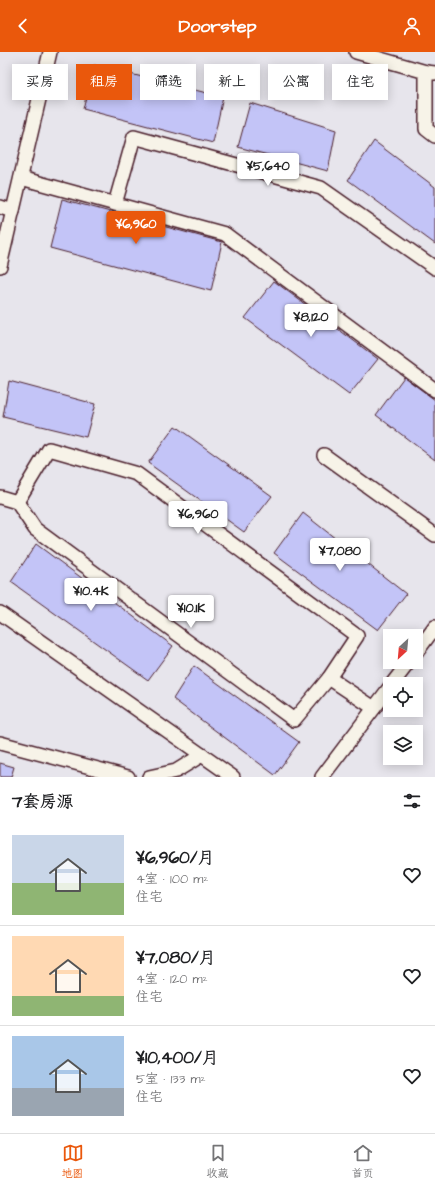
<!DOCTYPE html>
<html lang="zh">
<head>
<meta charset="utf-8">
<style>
	:root { --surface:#fff; --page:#f2f2f2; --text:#202124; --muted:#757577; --line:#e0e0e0; --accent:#ea580c }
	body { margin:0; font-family:"Architects Daughter","LXGW WenKai TC",sans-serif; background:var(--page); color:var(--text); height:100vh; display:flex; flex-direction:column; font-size:15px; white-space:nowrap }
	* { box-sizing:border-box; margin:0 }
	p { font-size:13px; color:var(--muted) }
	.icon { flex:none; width:22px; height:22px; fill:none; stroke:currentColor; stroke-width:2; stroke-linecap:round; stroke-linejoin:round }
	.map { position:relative; height:725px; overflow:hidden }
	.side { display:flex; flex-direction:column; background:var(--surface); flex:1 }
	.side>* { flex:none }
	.top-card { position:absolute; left:12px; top:12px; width:411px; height:36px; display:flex; gap:8px }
	.needle { width:26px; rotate:206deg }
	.tools { position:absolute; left:383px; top:577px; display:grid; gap:8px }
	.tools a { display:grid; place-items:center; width:40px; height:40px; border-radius:0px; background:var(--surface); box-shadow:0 2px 10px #0003; font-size:20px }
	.price { position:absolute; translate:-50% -34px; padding:0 9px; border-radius:4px; background:#fff; color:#222; font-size:13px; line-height:26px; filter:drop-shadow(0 1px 2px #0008) }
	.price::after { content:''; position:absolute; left:50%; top:24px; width:12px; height:9px; margin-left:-6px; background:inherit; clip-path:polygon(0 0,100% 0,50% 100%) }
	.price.selected { background:var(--accent); color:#fff }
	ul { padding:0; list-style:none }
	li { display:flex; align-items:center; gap:12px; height:100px; padding:0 12px }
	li+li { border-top:1px solid var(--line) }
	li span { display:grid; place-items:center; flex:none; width:112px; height:80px; border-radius:0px; color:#555 }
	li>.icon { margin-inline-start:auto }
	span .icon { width:48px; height:48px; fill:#fffc; stroke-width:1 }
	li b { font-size:17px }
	h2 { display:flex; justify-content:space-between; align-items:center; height:48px; padding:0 12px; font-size:17px }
	.tag { padding:0 14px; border-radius:0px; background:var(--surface); box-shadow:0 2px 10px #0003; font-size:14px; line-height:36px }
	.tag.selected { background:var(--accent); color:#fff }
	header { display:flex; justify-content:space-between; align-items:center; height:52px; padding:0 12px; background:var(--accent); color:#fff; font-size:18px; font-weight:700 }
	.menu { display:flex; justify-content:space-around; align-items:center; height:56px; border-top:1px solid var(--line); background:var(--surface); font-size:11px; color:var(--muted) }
	.menu a { display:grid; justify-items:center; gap:2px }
	.menu .selected { color:var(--accent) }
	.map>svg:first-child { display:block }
</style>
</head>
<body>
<header><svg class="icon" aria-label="back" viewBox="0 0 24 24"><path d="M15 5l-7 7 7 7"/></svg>Doorstep<svg class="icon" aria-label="person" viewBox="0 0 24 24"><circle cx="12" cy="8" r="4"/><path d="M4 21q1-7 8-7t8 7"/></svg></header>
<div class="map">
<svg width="435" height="725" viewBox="0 0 435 725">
	<rect width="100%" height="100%" fill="#e7e5ec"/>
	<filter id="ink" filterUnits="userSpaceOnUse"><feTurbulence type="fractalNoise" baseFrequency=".025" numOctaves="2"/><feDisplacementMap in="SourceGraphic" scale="8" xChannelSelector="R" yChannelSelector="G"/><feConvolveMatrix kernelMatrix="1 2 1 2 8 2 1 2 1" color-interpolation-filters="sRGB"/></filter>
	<g filter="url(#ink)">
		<g fill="#c3c4f7" stroke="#4a1f2b">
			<path d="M94 13 223 45 213 91 83 57Z"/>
			<path d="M250 51 336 78 328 119 238 95Z"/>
			<path d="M374 89 435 135V192L348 128Z"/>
			<path d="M62 147 222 190 211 239 50 196Z"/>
			<path d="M274 229 378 307 349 343 245 266Z"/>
			<path d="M404 325 435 348V408L376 363Z"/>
			<path d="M9 329 95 352 86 385 3 365Z"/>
			<path d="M175 374 272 444 244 480 148 411Z"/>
			<path d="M303 461 406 542 378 578 274 501Z"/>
			<path d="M36 492 173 594 148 628 11 530Z"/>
			<path d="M194 614 299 690 275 723 173 647Z"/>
			<path d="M0 711 14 715 11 725H0Z"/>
		</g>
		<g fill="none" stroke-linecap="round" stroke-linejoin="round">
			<g stroke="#4a1f2b" stroke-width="16">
				<g id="street">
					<path d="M356 0 426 20"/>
					<path d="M435 21 426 20V77L435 84"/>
					<path d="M21 126 225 182 435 338"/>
					<path d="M115 152 134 85 321 136 435 216"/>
					<path d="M0 155 13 159"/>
					<path d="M0 214 50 0"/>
					<path d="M324 403 435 483"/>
					<path d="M0 445 17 450 35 477 294 668 329 626 374 656"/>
					<path d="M17 450 49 397 137 422 357 584 329 626"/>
					<path d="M0 561 233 725"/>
					<path d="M416 601 435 575"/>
					<path d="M392 632 409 610"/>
					<path d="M0 691 128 725"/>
					<path d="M149 725 176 719 202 703"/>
					<path d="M322 725 390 635"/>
				</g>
			</g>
			<use href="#street" stroke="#f7f3e8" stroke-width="13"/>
		</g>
	</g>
</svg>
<div class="tools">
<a><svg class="needle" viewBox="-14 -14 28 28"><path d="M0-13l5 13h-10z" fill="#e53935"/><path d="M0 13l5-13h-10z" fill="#757577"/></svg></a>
<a><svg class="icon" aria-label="locate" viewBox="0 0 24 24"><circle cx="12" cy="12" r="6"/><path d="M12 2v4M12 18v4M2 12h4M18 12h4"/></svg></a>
<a><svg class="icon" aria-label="layers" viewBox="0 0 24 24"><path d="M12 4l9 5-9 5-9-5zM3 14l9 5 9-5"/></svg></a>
</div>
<b class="price" style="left:268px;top:135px">¥5,640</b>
<b class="price selected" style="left:136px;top:193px">¥6,960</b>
<b class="price" style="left:311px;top:286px">¥8,120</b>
<b class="price" style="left:198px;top:483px">¥6,960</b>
<b class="price" style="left:340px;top:520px">¥7,080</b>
<b class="price" style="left:91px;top:560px">¥10.4K</b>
<b class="price" style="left:191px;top:577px">¥10.1K</b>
<div class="top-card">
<a class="tag">买房</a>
<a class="tag selected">租房</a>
<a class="tag">筛选</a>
<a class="tag">新上</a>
<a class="tag">公寓</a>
<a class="tag">住宅</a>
</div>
</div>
<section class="side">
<h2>7套房源<svg class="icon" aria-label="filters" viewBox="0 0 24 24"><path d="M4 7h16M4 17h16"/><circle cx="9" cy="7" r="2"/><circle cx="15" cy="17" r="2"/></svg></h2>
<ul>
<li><span style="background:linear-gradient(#c9d6e8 60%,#8fb573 0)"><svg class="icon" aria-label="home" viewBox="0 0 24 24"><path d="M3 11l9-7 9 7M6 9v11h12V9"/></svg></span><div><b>¥6,960/月</b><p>4室 · 100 m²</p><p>住宅</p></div><svg class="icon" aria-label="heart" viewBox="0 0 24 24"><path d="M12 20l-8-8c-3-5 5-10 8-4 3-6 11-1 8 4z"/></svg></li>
<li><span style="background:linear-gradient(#ffd9b3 75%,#8fb573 0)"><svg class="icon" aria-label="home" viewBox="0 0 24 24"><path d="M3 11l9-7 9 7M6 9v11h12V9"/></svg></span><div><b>¥7,080/月</b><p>4室 · 120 m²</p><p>住宅</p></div><svg class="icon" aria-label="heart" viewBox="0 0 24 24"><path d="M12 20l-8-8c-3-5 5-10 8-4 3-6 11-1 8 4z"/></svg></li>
<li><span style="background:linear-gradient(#a9c7e8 65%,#9aa5b1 0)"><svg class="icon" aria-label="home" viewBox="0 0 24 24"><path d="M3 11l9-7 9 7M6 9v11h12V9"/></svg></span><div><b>¥10,400/月</b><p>5室 · 133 m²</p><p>住宅</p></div><svg class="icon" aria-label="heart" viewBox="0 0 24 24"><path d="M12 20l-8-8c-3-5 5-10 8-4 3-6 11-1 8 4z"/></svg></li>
</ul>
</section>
<nav class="menu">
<a class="selected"><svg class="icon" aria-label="map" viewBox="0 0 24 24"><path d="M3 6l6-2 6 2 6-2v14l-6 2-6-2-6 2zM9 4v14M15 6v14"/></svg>地图</a>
<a><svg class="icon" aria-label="saved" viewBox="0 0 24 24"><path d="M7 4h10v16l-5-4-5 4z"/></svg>收藏</a>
<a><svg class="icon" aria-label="home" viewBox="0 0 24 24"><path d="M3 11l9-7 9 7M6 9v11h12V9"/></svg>首页</a>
</nav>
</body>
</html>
